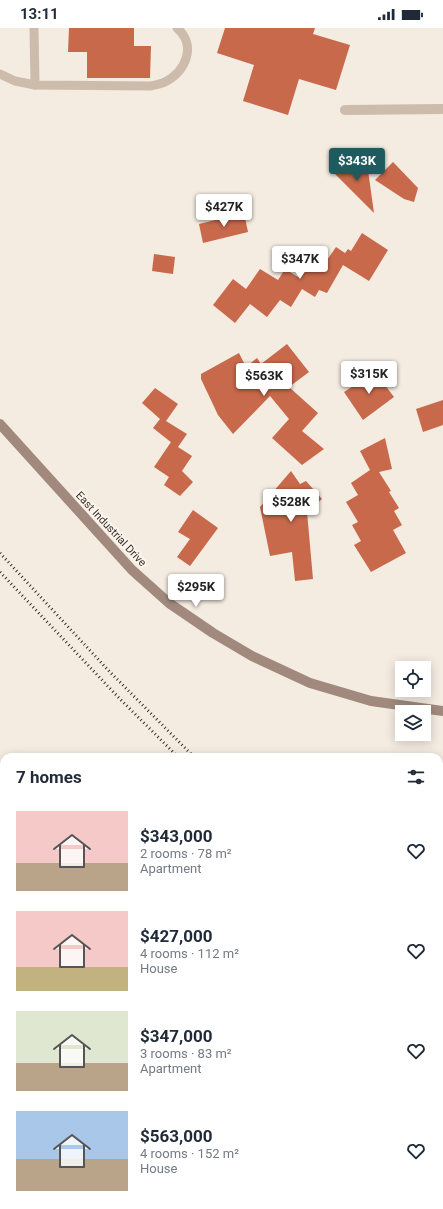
<!DOCTYPE html>
<html lang="en">
<head>
<meta charset="utf-8">
<style>
	:root { --surface:#fff; --page:#f6f6f7; --text:#1f2937; --muted:#747a83; --accent:#1f5a5e }
	body { margin:0; font-family:Roboto,sans-serif; background:var(--page); color:var(--text); height:100vh; display:flex; flex-direction:column; font-size:15px; white-space:nowrap }
	* { box-sizing:border-box; margin:0 }
	p { font-size:13px; color:var(--muted) }
	.icon { flex:none; width:22px; height:22px; fill:none; stroke:currentColor; stroke-width:2; stroke-linecap:round; stroke-linejoin:round }
	.map { position:relative; flex:1; overflow:hidden }
	.side { position:absolute; left:0px; top:725px; width:443px; height:456px; display:flex; flex-direction:column; background:var(--surface); border-radius:12px 12px 0 0; box-shadow:0 2px 10px #0003 }
	.side>* { flex:none }
	.fabs { position:absolute; left:395px; top:633px; display:grid; gap:8px }
	.fabs a { display:grid; place-items:center; width:36px; height:36px; border-radius:0px; background:var(--surface); box-shadow:0 2px 10px #0003; font-size:20px }
	.price { position:absolute; translate:-50% -34px; padding:0 9px; border-radius:4px; background:#fff; color:#222; font-size:13px; line-height:26px; filter:drop-shadow(0 1px 2px #0008) }
	.price::after { content:''; position:absolute; left:50%; top:24px; width:12px; height:9px; margin-left:-6px; background:inherit; clip-path:polygon(0 0,100% 0,50% 100%) }
	.price.current { background:var(--accent); color:#fff }
	ul { padding:0; list-style:none }
	li { display:flex; align-items:center; gap:12px; height:100px; padding:0 16px }
	li span { display:grid; place-items:center; flex:none; width:112px; height:80px; border-radius:0px; color:#555 }
	li>.icon { margin-inline-start:auto }
	span .icon { width:48px; height:48px; fill:#fffc; stroke-width:1 }
	li b { font-size:17px }
	h2 { display:flex; justify-content:space-between; align-items:center; height:48px; padding:0 16px; font-size:17px }
	.status { display:flex; justify-content:space-between; align-items:center; height:28px; padding:0 20px; background:var(--surface); direction:ltr }
	.status svg { height:11px; fill:currentColor }
	.map>svg:first-child { display:block }
</style>
</head>
<body>
<div class="status"><b>13:11</b><svg viewBox="0 0 49 12"><path d="M0 12V9h3v3zM5 12V6h3v6zM10 12V3h3v9zM15 12V0h3v12zM26 1h20v11H26zM47 4h2v5h-2z"/></svg></div>
<div class="map">
<svg width="443" height="1181" viewBox="0 0 443 1181">
	<rect width="100%" height="100%" fill="#f4ebe1"/>
	<g fill="#c8694b">
		<path d="M69 0H134V18H151L150 50H87V24H68Z"/>
		<path d="M225 0H315L313 6 350 17 336 62 299 51 288 87 243 73 254 37 217 25Z"/>
		<path d="M340 134 349 139 367 135 374 185 334 145Z"/>
		<path d="M393 134 418 160 414 174 404 171 375 152Z"/>
		<path d="M244 185 248 204 203 215 199 196Z"/>
		<path d="M362 205 388 222 369 253 343 237 327 265 319 262 315 269 302 261 291 279 280 272 267 289 250 276 235 295 213 277 233 251 246 261 260 241 278 252 285 241 298 249 308 230 323 238 336 219 345 225 348 221 351 223Z"/>
		<path d="M154 226 175 229 173 246 152 243Z"/>
		<path d="M287 316 309 344 289 359 318 385 302 403 324 421 302 437 272 410 289 391 270 368 233 406 218 387 201 351V346L239 325 246 339 257 330 261 336Z"/>
		<path d="M375 344 394 369 363 392 344 364Z"/>
		<path d="M155 360 178 376 166 393 187 406 178 419 192 428 182 443 193 454 180 468 164 457 169 449 154 439 171 414 172 415 153 400 160 391 142 375Z"/>
		<path d="M443 372V397L423 404 416 381Z"/>
		<path d="M385 410 392 441 379 444 391 463 389 464 399 480 394 483 402 497 393 502 406 525 371 544 354 517 361 513 352 497 358 494 346 474 358 467 351 455 370 442 360 423Z"/>
		<path d="M291 443 300 456 306 453 322 471 307 484 313 551 295 553 292 524 270 528 260 479Z"/>
		<path d="M193 482 218 500 190 538 177 529 190 511 178 504Z"/>
	</g>
	<g fill="none" stroke-linecap="round" stroke-linejoin="round">
		<g stroke="#b9a596" stroke-width="2.5" stroke-dasharray="2 2" stroke-linecap="butt">
			<path d="M0 873 4 879"/>
			<path d="M217 1177 220 1181"/>
		</g>
		<g stroke="#cdbbac" stroke-width="9">
			<path d="M34 0 35 57"/>
			<path d="M0 46 15 53 35 57 150 58C155 57 161 56 165 54 186 43 197 17 177 0"/>
		</g>
		<path stroke="#cdbbac" stroke-width="10" d="M345 82 443 81"/>
		<path stroke="#a18a7d" stroke-width="10" d="M0 396 132 542 169 575 213 605 252 628 310 655 371 673 443 683"/>
		<g stroke="#7d675c" stroke-width="10">
			<path d="M0 902 4 908"/>
			<path d="M185 1177 188 1181"/>
		</g>
		<g stroke="#3b302b" stroke-width="3" stroke-dasharray="1 3" stroke-linecap="butt">
			<path d="M0 525 108 642 194 729"/>
			<path d="M0 544 119 670 178 729"/>
			<path d="M439 961 443 964"/>
			<path d="M439 979 443 982"/>
		</g>
	</g>
	<g text-anchor="middle" dominant-baseline="central" stroke-width="4" stroke-linejoin="round" paint-order="stroke">
		<g font-size="11" fill="#3b302b" stroke="#fbf5ee">
			<text transform="translate(111 501) rotate(47)">East Industrial Drive</text>
		</g>
	</g>
</svg>
<div class="fabs">
<a><svg class="icon" aria-label="locate" viewBox="0 0 24 24"><circle cx="12" cy="12" r="6"/><path d="M12 2v4M12 18v4M2 12h4M18 12h4"/></svg></a>
<a><svg class="icon" aria-label="layers" viewBox="0 0 24 24"><path d="M12 4l9 5-9 5-9-5zM3 14l9 5 9-5"/></svg></a>
</div>
<b class="price current" style="left:357px;top:154px">$343K</b>
<b class="price" style="left:224px;top:200px">$427K</b>
<b class="price" style="left:300px;top:252px">$347K</b>
<b class="price" style="left:369px;top:367px">$315K</b>
<b class="price" style="left:264px;top:369px">$563K</b>
<b class="price" style="left:291px;top:495px">$528K</b>
<b class="price" style="left:196px;top:580px">$295K</b>
<section class="side">
<h2>7 homes<svg class="icon" aria-label="filters" viewBox="0 0 24 24"><path d="M4 7h16M4 17h16"/><circle cx="9" cy="7" r="2"/><circle cx="15" cy="17" r="2"/></svg></h2>
<ul>
<li><span style="background:linear-gradient(#f6c9c9 65%,#b9a48a 0)"><svg class="icon" aria-label="home" viewBox="0 0 24 24"><path d="M3 11l9-7 9 7M6 9v11h12V9"/></svg></span><div><b>$343,000</b><p>2 rooms · 78 m²</p><p>Apartment</p></div><svg class="icon" aria-label="heart" viewBox="0 0 24 24"><path d="M12 20l-8-8c-3-5 5-10 8-4 3-6 11-1 8 4z"/></svg></li>
<li><span style="background:linear-gradient(#f6c9c9 70%,#c2b280 0)"><svg class="icon" aria-label="home" viewBox="0 0 24 24"><path d="M3 11l9-7 9 7M6 9v11h12V9"/></svg></span><div><b>$427,000</b><p>4 rooms · 112 m²</p><p>House</p></div><svg class="icon" aria-label="heart" viewBox="0 0 24 24"><path d="M12 20l-8-8c-3-5 5-10 8-4 3-6 11-1 8 4z"/></svg></li>
<li><span style="background:linear-gradient(#dfe7d0 65%,#b9a48a 0)"><svg class="icon" aria-label="home" viewBox="0 0 24 24"><path d="M3 11l9-7 9 7M6 9v11h12V9"/></svg></span><div><b>$347,000</b><p>3 rooms · 83 m²</p><p>Apartment</p></div><svg class="icon" aria-label="heart" viewBox="0 0 24 24"><path d="M12 20l-8-8c-3-5 5-10 8-4 3-6 11-1 8 4z"/></svg></li>
<li><span style="background:linear-gradient(#a9c7e8 60%,#b9a48a 0)"><svg class="icon" aria-label="home" viewBox="0 0 24 24"><path d="M3 11l9-7 9 7M6 9v11h12V9"/></svg></span><div><b>$563,000</b><p>4 rooms · 152 m²</p><p>House</p></div><svg class="icon" aria-label="heart" viewBox="0 0 24 24"><path d="M12 20l-8-8c-3-5 5-10 8-4 3-6 11-1 8 4z"/></svg></li>
</ul>
</section>
</div>
</body>
</html>
